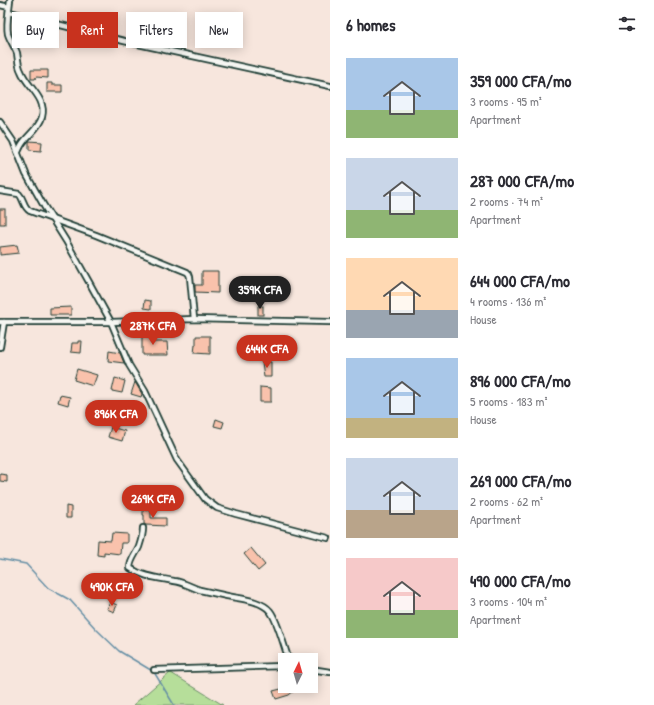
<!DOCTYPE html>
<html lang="en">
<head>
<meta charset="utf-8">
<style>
	:root { --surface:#fff; --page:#f2f2f3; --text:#2b2b33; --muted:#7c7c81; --accent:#c8321e }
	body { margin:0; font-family:"Patrick Hand",sans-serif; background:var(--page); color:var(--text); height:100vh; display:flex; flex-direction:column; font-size:15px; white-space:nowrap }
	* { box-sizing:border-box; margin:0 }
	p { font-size:13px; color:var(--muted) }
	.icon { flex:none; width:22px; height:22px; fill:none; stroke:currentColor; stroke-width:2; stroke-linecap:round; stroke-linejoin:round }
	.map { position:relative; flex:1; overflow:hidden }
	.side { display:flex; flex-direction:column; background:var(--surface); width:324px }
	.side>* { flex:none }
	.guide { position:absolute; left:12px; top:12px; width:258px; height:36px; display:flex; gap:8px }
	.needle { width:26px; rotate:5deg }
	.controls { position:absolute; left:278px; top:653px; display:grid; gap:8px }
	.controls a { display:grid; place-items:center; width:40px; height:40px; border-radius:0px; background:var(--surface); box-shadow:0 2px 10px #0003; font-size:20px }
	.price { position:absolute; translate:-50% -34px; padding:0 9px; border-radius:14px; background:var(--accent); color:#fff; font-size:13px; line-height:26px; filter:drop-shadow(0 1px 2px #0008) }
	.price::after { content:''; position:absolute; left:50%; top:24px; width:12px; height:9px; margin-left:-6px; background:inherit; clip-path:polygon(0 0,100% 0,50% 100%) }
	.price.current { background:#222; color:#fff }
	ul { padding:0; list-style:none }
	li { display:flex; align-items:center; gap:12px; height:100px; padding:0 16px }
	li span { display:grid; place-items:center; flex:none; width:112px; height:80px; border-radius:0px; color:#555 }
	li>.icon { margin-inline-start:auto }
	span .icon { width:48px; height:48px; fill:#fffc; stroke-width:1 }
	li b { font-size:17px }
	h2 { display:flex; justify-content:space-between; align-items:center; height:48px; padding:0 16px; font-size:17px }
	.pill { padding:0 14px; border-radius:0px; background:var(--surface); box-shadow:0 2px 10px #0003; font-size:14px; line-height:36px }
	.pill.current { background:var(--accent); color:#fff }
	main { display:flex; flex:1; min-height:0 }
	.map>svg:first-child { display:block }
</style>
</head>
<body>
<main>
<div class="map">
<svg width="330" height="705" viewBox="0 0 330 705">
	<rect width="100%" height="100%" fill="#f7e6dd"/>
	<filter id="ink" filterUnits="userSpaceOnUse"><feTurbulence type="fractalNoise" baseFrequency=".025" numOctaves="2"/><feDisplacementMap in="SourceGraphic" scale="8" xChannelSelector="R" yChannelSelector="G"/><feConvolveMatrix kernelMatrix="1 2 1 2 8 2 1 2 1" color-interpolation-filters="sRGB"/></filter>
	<g filter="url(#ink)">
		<path fill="#b6de9a" stroke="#6a8e67" d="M170 673H171L223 705H133Z"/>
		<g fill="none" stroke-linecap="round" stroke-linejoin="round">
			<path stroke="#658fa5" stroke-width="1.5" d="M0 559 26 564 48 588 70 600 96 629 119 651 154 672 174 705"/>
		</g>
		<g fill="#f9c2ac" stroke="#1f3d34">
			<rect x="24" y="30" width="11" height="6"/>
			<path d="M31 70H48V78L36 77 35 79H31Z"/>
			<path d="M47 83H52V85H62V92H47Z"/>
			<path d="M29 141 42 142 41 151 29 150Z"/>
			<rect x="0" y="209" width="5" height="15"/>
			<path d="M17 245 19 253 0 255V247Z"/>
			<path d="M202 271H218V293L195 292V285H202Z"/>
			<path d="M145 300 151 301V309L144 308Z"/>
			<rect x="258" y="306" width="5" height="9"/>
			<path d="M71 307V315H50V308Z"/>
			<path d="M142 334H152V342H167L168 355H142Z"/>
			<path d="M196 336H210V354L194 353 195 345H196Z"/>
			<path d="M78 341H82L81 353 71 352 72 343H78Z"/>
			<path d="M109 351 120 353 124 363 108 361Z"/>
			<path d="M262 362H271V377H264Z"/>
			<path d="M77 369 97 375 93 386 74 380Z"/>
			<path d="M115 378 125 381 122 393 112 391Z"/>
			<path d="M135 382 142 394 141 397 131 394Z"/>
			<path d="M260 387 271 388V402H260Z"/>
			<path d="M60 395 70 397 68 405 58 402Z"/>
			<path d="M216 419 224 422 222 428 214 426Z"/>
			<path d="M111 427 125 431 122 441 108 437Z"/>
			<path d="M0 474 7 475V482L0 481Z"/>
			<path d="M66 506 71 507V518H66Z"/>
			<path d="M143 509 151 510V518H166V526L146 525 144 524V515H143Z"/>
			<path d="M112 533 127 534V543H121L120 554 104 552V556L97 555 98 540 111 541Z"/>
			<path d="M251 548 265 565 258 571 244 554Z"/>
			<path d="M99 585H107V593L99 592Z"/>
			<path d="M110 602 117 605 114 612 107 609Z"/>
			<path d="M290 686H292L295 690 289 695 276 699 273 691 281 689 282 691Z"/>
		</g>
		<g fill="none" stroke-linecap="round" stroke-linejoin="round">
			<g stroke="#1f3d34" stroke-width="8">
				<g id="minor">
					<path d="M10 0C9 10 6 24 8 34 10 41 15 47 17 53 18 59 18 66 21 71 27 87 47 98 42 117 39 128 28 135 22 144 20 147 19 150 18 152"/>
					<path d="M0 5 9 7"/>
					<path d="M9 12 124 41 330 86"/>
					<path d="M0 122 13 141 26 174 44 206 66 241 89 282 111 322 129 365 145 391 177 460 205 499 217 508 236 514 328 538"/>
					<path d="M0 191 19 194C24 199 23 207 30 211L96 235 187 272 189 274 190 277 194 319"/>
					<path d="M0 322H111L194 319 330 322"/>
					<path d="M0 347 4 322"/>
					<path d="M143 528C143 535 141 541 139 547 136 554 130 560 130 568 143 577 159 578 174 581 183 582 191 587 200 590 209 592 218 594 227 596 240 599 261 600 270 611 278 621 284 647 289 660"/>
					<path d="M311 669 330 672"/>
					<path d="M154 670 285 666"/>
				</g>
			</g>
			<use href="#minor" stroke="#f6f6f2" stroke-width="4.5"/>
		</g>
	</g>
</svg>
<div class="controls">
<a><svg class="needle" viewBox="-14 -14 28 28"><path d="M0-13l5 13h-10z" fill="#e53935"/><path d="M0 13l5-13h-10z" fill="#7c7c81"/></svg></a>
</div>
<b class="price current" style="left:260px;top:310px">359K CFA</b>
<b class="price" style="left:153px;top:346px">287K CFA</b>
<b class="price" style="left:267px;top:369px">644K CFA</b>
<b class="price" style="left:116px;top:434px">896K CFA</b>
<b class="price" style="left:153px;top:519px">269K CFA</b>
<b class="price" style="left:112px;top:607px">490K CFA</b>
<div class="guide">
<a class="pill">Buy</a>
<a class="pill current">Rent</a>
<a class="pill">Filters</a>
<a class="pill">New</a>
</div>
</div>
<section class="side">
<h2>6 homes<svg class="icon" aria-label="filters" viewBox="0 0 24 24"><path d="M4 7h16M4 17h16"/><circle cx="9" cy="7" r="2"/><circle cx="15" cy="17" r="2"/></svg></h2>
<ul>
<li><span style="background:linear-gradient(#a9c7e8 65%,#8fb573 0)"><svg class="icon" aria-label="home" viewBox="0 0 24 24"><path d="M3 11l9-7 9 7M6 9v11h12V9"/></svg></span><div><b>359 000 CFA/mo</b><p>3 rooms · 95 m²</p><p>Apartment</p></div></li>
<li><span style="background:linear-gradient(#c9d6e8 65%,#8fb573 0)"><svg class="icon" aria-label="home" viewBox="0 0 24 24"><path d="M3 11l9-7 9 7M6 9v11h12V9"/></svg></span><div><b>287 000 CFA/mo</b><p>2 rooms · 74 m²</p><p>Apartment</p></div></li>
<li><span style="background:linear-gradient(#ffd9b3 65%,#9aa5b1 0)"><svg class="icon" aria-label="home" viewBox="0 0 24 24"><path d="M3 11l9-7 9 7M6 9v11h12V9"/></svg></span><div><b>644 000 CFA/mo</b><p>4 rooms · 136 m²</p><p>House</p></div></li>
<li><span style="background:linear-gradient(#a9c7e8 75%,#c2b280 0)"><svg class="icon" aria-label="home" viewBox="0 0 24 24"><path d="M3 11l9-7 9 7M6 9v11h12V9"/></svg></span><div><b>896 000 CFA/mo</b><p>5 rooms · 183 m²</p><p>House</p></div></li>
<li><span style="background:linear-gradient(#c9d6e8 65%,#b9a48a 0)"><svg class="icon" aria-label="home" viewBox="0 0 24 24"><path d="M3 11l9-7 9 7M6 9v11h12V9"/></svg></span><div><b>269 000 CFA/mo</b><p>2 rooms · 62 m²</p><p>Apartment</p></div></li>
<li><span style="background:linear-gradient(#f6c9c9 65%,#8fb573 0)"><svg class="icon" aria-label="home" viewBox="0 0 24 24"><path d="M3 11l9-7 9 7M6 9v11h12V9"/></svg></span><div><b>490 000 CFA/mo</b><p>3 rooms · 104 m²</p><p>Apartment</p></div></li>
</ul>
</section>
</main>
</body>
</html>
